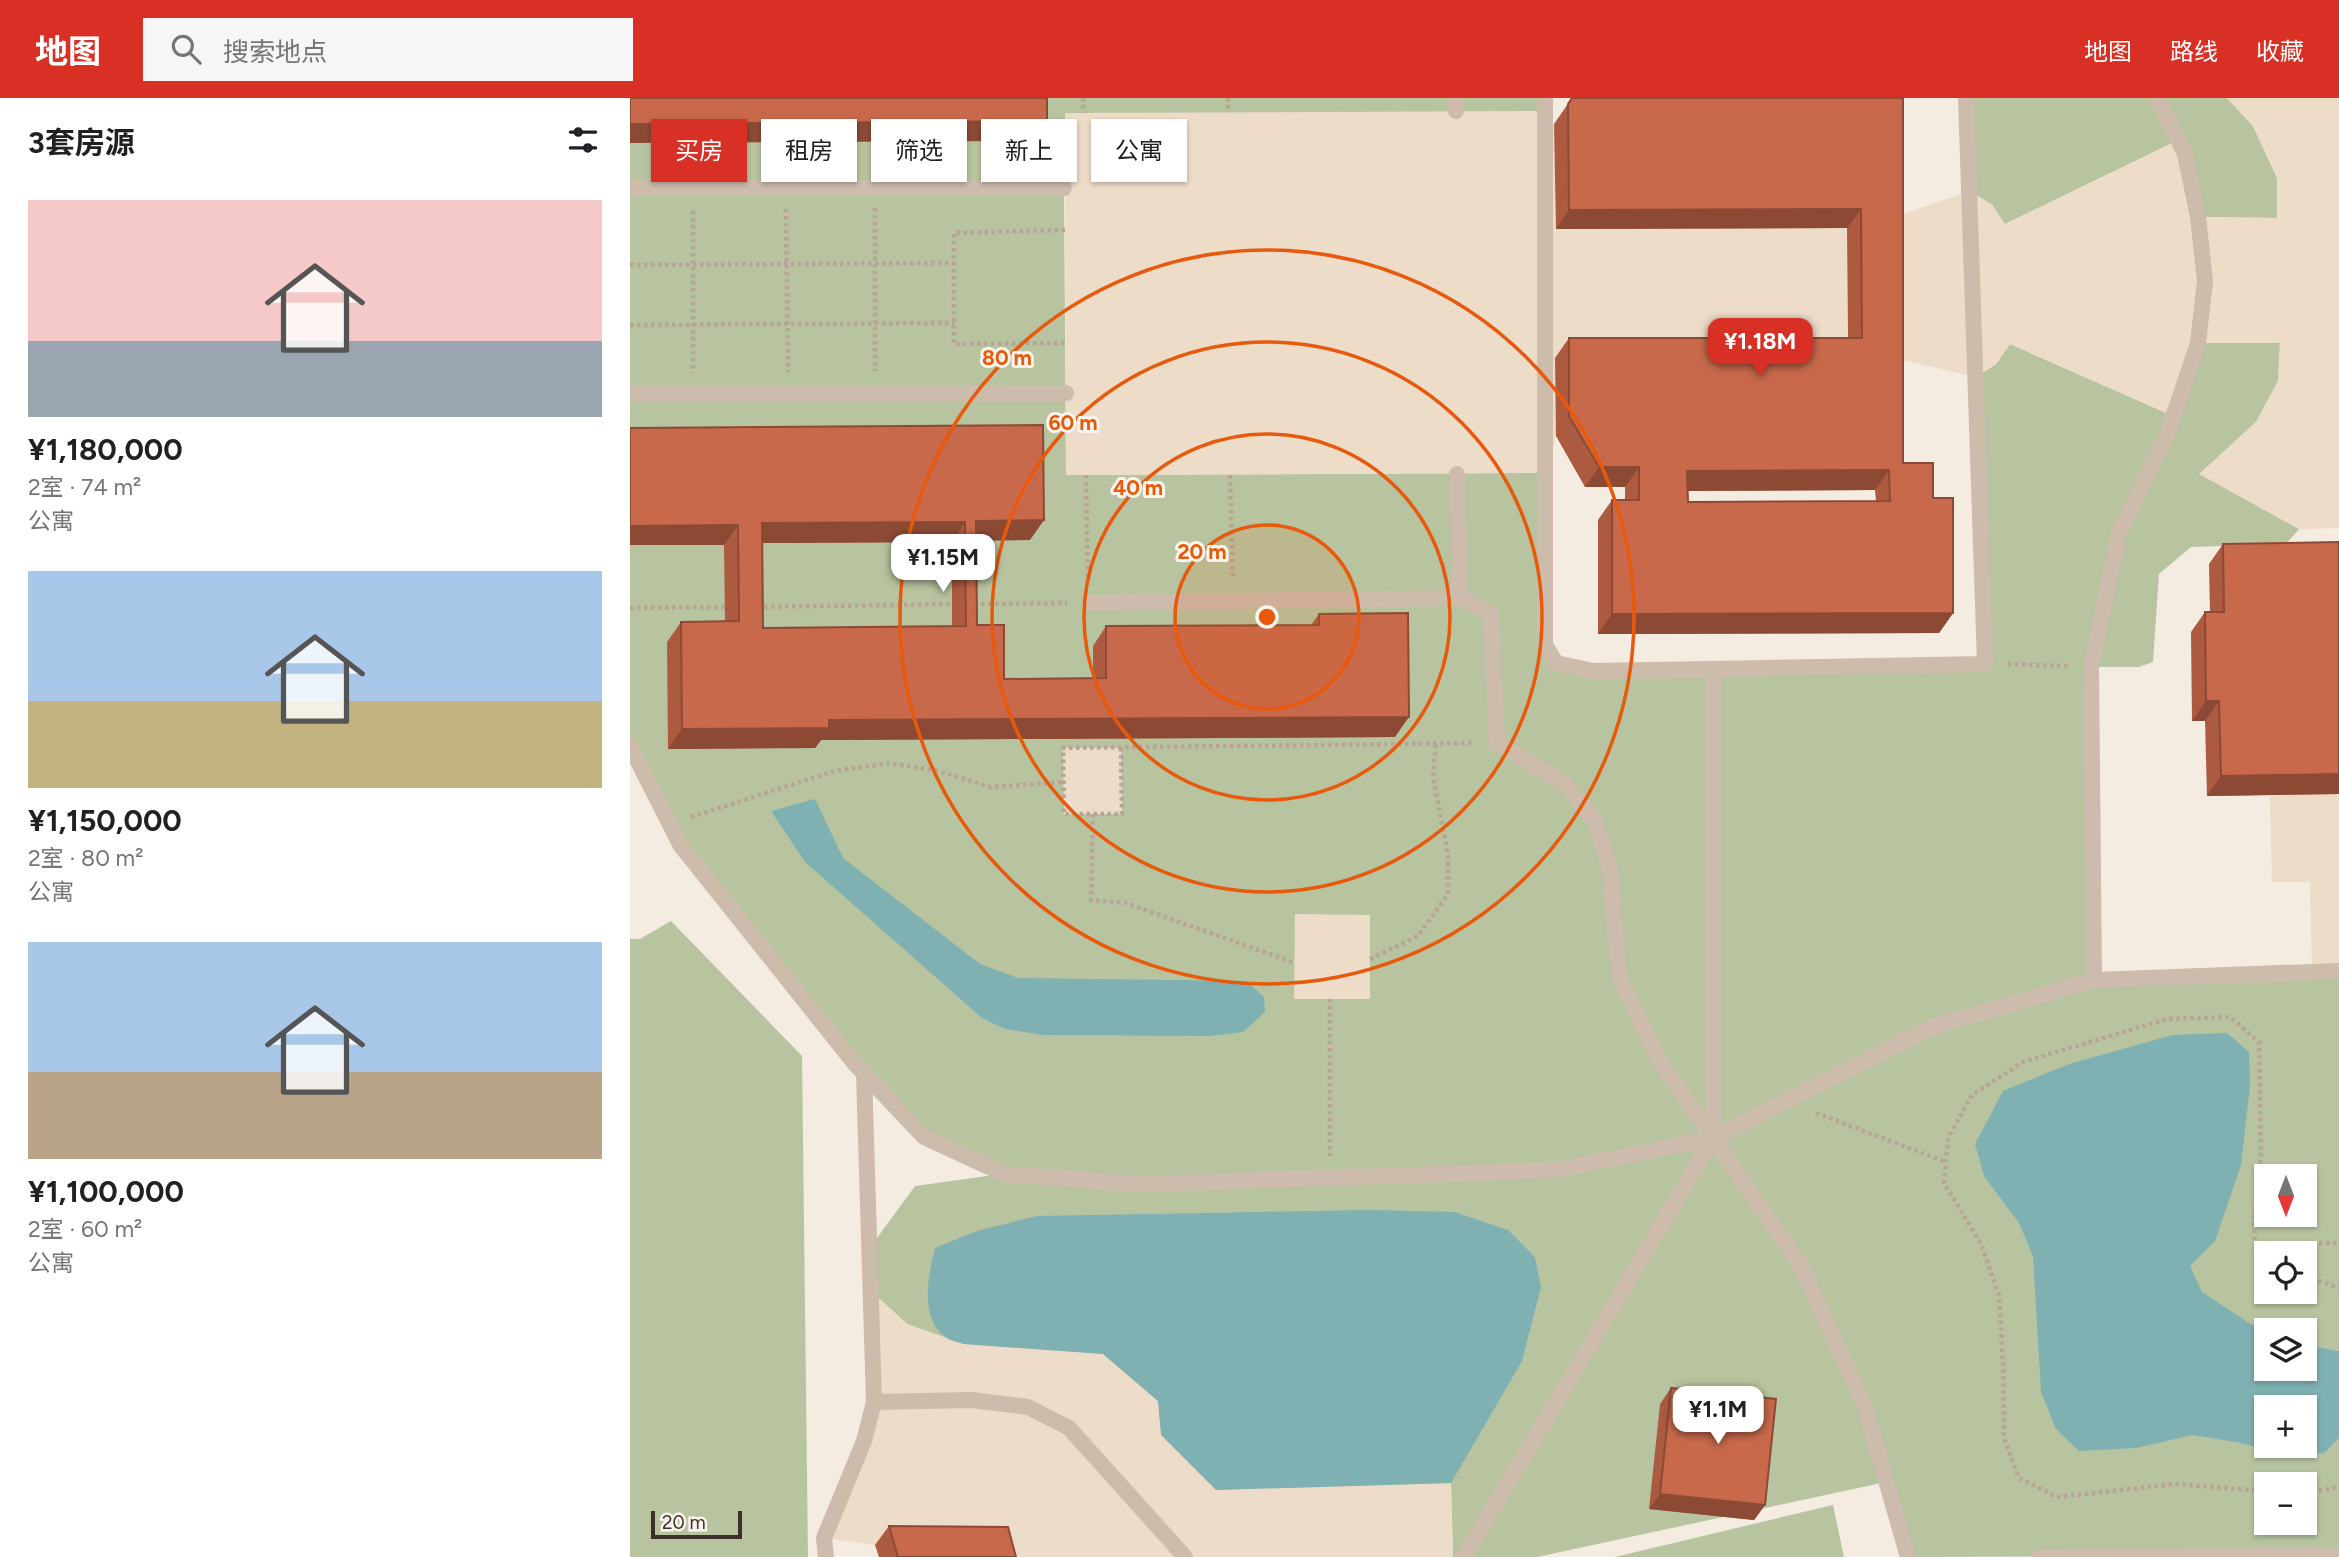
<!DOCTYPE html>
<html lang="zh">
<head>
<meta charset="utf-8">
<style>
	:root { --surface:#fff; --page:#f6f6f6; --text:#202124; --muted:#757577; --accent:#d93025 }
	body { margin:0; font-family:Figtree,"Noto Sans SC",sans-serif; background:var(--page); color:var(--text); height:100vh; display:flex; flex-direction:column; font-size:26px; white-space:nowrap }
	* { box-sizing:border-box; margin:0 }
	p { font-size:23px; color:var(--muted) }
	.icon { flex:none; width:38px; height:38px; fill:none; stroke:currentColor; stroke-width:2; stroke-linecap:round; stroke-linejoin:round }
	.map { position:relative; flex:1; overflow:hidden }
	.drawer { display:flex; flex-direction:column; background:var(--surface); width:630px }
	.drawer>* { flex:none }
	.banner { position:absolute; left:21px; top:21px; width:665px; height:63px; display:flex; gap:14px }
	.needle { width:46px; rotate:180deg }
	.controls { position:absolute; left:1624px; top:1066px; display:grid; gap:14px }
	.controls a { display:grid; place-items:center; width:63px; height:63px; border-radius:0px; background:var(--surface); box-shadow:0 2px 5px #0004; font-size:35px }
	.scale { position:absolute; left:21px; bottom:18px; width:91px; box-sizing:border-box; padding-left:7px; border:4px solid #3b302b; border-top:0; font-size:19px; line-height:24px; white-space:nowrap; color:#3b302b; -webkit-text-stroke:5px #fbf5ee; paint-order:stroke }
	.price { position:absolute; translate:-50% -60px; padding:0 16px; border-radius:14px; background:#fff; color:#222; font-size:23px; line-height:46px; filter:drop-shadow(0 2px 4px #0008) }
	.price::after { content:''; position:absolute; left:50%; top:42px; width:21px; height:16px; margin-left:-10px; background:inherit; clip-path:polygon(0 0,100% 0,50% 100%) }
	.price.current { background:var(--accent); color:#fff }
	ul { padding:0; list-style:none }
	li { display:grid; align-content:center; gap:14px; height:371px; padding:0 28px }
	li span { display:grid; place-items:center; height:217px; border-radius:0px; color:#555 }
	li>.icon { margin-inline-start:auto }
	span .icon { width:126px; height:126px; fill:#fffc; stroke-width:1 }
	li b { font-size:30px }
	h2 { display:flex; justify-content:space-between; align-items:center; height:84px; padding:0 28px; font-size:30px }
	.chip { padding:0 24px; border-radius:0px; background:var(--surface); box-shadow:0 2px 5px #0004; font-size:24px; line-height:63px }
	.chip.current { background:var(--accent); color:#fff }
	header { display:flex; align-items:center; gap:42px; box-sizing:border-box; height:98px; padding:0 35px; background:var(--accent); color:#fff }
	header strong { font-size:33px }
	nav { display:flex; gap:38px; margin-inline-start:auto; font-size:24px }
	.search { width:490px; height:63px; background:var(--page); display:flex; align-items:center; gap:18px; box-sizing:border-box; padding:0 24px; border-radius:0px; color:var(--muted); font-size:26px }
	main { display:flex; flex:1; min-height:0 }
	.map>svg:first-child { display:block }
</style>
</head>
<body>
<header>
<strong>地图</strong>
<div class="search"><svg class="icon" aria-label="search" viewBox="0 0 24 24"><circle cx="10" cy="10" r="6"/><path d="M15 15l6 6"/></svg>搜索地点</div>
<nav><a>地图</a><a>路线</a><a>收藏</a></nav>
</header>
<main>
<section class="drawer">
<h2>3套房源<svg class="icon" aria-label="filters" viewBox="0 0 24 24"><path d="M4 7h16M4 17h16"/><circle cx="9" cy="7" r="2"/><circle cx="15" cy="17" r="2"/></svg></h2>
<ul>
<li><span style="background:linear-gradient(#f6c9c9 65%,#9aa5b1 0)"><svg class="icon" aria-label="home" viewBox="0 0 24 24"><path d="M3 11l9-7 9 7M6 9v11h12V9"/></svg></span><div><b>¥1,180,000</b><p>2室 · 74 m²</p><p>公寓</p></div></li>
<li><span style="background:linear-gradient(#a9c7e8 60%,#c2b280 0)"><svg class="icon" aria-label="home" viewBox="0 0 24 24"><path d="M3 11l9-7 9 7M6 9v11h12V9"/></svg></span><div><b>¥1,150,000</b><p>2室 · 80 m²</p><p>公寓</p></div></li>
<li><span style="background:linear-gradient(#a9c7e8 60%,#b9a48a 0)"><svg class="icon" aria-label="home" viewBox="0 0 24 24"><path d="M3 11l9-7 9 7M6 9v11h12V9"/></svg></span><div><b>¥1,100,000</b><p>2室 · 60 m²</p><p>公寓</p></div></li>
</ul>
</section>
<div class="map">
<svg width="1709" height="1459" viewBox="0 0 1709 1459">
	<rect width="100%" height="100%" fill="#f4ebe1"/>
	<g fill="#b8c4a0" fill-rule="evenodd">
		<path d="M0 0H915V13L434 90 436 377 916 375 915 547 926 565 1355 566 1346 279 1366 266 1380 246 1543 318 1568 245H1650L1648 283 1626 324 1570 376 1669 431 1656 446 1561 449 1529 476 1523 564 1509 569H1462L1464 882 1709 873V1457L1278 1459 1256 1384 907 1459H823L821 1386 586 1392 473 1256 333 1246 277 1226 240 1192 239 1151 285 1088 372 1076 294 1039 51 748 0 648ZM1636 1078H1675V1116H1636ZM1636 1155H1675V1194H1636ZM1636 1232H1675V1270H1636ZM1636 1309H1675V1348H1636ZM1636 1386H1675V1424H1636Z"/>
		<path d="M1336 0H1597L1623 28 1647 80 1648 120 1568 119 1547 43 1375 126 1362 107 1340 93Z"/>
		<path d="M41 823 172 958 178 1459H0V841H10Z"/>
		<path d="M1203 1407 1214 1459H985Z"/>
	</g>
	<g fill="#ecdcc8">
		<path d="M1597 0H1709V430L1669 431 1569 376 1626 324 1648 283 1650 245H1568L1543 318 1380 246 1366 266 1346 279 1259 259V121L1340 93 1362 107 1375 126 1548 42 1568 119 1647 120V80L1623 28Z"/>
		<path d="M915 13 924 26 926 131 1217 130 1218 260H925L926 338 916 375 436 377 435 15Z"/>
		<path d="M433 650H491L492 716H434Z"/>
		<path d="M1709 696V873L1682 874 1680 784H1642L1640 697Z"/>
		<path d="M665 816 740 817V901H664Z"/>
		<path d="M240 1192 277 1226 333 1246 473 1256 528 1303 532 1337 586 1392 821 1385 823 1459H367L245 1447 194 1440 244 1304Z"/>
	</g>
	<g fill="#7fb0b2" fill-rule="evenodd">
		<path d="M185 701 213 760 350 866 388 880 616 883 634 899 635 914 613 934 579 938 413 937 375 931 352 920 175 764 141 713Z"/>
		<path d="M1597 935 1619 954 1620 988 1611 1067 1585 1143 1560 1168 1572 1194 1636 1236V1270H1675V1247L1709 1253V1340L1694 1355H1649L1611 1345 1562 1337 1506 1350 1449 1353 1426 1331 1411 1294 1403 1158 1389 1125 1354 1078 1345 1046 1373 993 1439 966 1543 937ZM1636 1309H1675V1348H1636Z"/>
		<path d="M742 1112 825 1114 878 1132 905 1159 911 1189 892 1263 821 1385 586 1392 531 1337 528 1303 473 1256 333 1246C329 1244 321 1243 317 1240 289 1221 298 1178 305 1150L347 1133 407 1118Z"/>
	</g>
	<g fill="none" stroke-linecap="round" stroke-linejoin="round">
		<g stroke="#b9a596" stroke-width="4.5" stroke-dasharray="3.5 3.5" stroke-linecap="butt">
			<path d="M453 0V15"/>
			<path d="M598 0V14"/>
			<path d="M245 110V273"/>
			<path d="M156 111 158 274"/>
			<path d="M63 113V275"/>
			<path d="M435 132 324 135V246L436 245"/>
			<path d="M0 167 324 165"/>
			<path d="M0 227 324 225"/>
			<path d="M456 377 458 483"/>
			<path d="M600 377 603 481"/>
			<path d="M344 506 437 505"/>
			<path d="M127 509 328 506"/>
			<path d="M0 510 101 509"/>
			<path d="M1378 566 1440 568"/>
			<path d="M491 650 492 716H434L433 650 845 645"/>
			<path d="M463 716 461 802 496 805 665 865"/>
			<path d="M61 719 205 673 259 665 309 673 360 689 434 684"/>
			<path d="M740 861 788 838 818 796V756L803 679 806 646"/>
			<path d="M700 901V1058"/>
			<path d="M1186 1015 1316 1064"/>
			<path d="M1626 1146 1709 1145"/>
			<path d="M1636 1159 1625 1146 1624 1124 1631 1057 1629 944 1600 919 1537 921 1393 964 1342 997 1318 1040 1314 1085 1351 1146 1369 1197 1373 1265 1374 1340 1389 1380 1427 1399 1545 1386 1636 1393"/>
			<path d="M1675 1178 1709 1190"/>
			<path d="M1675 1395 1709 1389"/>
		</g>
		<g stroke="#cdbbac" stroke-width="16">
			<path d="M915 0V547L926 565 963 573 1355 566 1336 0"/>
			<path d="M826 13V0"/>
			<path d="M0 90H434"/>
			<path d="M0 296 436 295"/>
			<path d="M830 500 861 516 867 645 934 685 965 722 980 772 989 878 1029 962 1171 1168 1235 1309 1278 1459"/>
			<path d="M459 505 830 500 827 376"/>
			<path d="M0 648 51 748 225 966 294 1039 374 1076 511 1086 926 1072 1083 1040 1302 929 1464 882 1709 873"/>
			<path d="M1464 882 1461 569 1489 435 1537 337 1568 245 1575 183 1568 119 1555 56 1527 0"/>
			<path d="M234 975 244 1304 342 1302 398 1309 439 1330 555 1459"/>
			<path d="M196 1459 194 1440 234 1343 244 1304"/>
			<path d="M834 1459 1083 1040V572"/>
			<path d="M1410 1459 1709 1457"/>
		</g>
	</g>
	<g fill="#ac5a40" fill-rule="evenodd">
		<path d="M942 0H1273V365L1303 400 1323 515 1309 535 968 536V422L982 402H995V389H955L926 338 925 260 939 240H1218L1217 130 926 131 924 26ZM1245 392 1246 403 1058 404V393Z"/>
		<path d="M0 330 400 442H346L347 527 374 581 463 580V548L476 528 681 527 689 516 765 639 191 642 185 650 38 651 37 544 51 524H95L94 447ZM322 444V528L133 530 132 445Z"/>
		<path d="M1593 446 1709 696 1577 698 1575 623H1562L1561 534 1575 514H1580L1579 466Z"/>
		<path d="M1041 1290 1135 1407 1124 1422 1019 1411 1030 1306Z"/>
		<path d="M259 1428 386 1459H249L245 1447Z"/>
	</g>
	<g fill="#8c4a34">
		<path d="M417 23 404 43 0 45V26Z"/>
		<path d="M1231 111 1217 130 926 131 939 112Z"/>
		<path d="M969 369H1009L995 389H955Z"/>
		<path d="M1259 372 1245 392 1043 393 1057 373Z"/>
		<path d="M414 422 400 442 336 443 346 423Z"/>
		<path d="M335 424 322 444 118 445 132 425Z"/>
		<path d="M108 427 94 447H0V428Z"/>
		<path d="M1323 515 1309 535 968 536 982 516Z"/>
		<path d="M1576 603H1589L1575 623H1562Z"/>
		<path d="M779 619 765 639 191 642 185 650 38 651 52 631 199 622Z"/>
		<path d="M1709 676V696L1577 698 1591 678Z"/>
		<path d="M1030 1396 1135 1407 1124 1422 1019 1411Z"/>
	</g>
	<g fill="#c8694b" stroke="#8c4a34" stroke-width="2" fill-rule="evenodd">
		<path d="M0 0H417V23L0 26Z"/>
		<path d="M942 0H1273V365H1303V400H1323V515L982 516V402H1009V369H969L939 318V240H1232L1231 111 939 112 938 6ZM1259 372 1260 403 1058 404 1057 373Z"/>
		<path d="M413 327 414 422 346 423 347 527H374V581L476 580V528L689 527V516L778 515 779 619 199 622V630L52 631 51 524 109 523 108 427 0 428V330ZM335 424 336 528 133 530 132 425Z"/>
		<path d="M1709 444V676L1591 678 1589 603H1576L1575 514H1594L1593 446Z"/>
		<path d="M1041 1290 1146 1301 1135 1407 1030 1396Z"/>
		<path d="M259 1428 378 1429 386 1459H268Z"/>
	</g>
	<circle cx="637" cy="519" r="92" fill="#e8590c" fill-opacity=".12"/>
	<g fill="none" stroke="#e8590c" stroke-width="3.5">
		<circle cx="637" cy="519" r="92"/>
		<circle cx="637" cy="519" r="183"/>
		<circle cx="637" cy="519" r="275"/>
		<circle cx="637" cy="519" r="367"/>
	</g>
	<circle cx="637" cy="519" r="10" fill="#e8590c" stroke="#fbf5ee" stroke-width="3.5"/>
	<g font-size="21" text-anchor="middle" font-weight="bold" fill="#e8590c" stroke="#fbf5ee" stroke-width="6" stroke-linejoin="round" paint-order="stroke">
		<text x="377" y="267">80 m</text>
		<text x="443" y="332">60 m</text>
		<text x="508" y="397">40 m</text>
		<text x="572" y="461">20 m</text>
	</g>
</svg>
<div class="controls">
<a><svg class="needle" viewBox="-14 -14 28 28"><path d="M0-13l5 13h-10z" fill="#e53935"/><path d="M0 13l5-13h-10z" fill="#757577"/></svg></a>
<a><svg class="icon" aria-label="locate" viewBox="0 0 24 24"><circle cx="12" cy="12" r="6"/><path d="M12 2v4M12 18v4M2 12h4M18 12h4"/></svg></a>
<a><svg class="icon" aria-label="layers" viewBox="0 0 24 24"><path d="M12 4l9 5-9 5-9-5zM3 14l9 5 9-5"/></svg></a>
<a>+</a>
<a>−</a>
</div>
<div class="scale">20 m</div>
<b class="price current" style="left:1130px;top:280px">¥1.18M</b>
<b class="price" style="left:313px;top:496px">¥1.15M</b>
<b class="price" style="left:1088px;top:1348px">¥1.1M</b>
<div class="banner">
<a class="chip current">买房</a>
<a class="chip">租房</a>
<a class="chip">筛选</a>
<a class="chip">新上</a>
<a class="chip">公寓</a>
</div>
</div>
</main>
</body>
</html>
